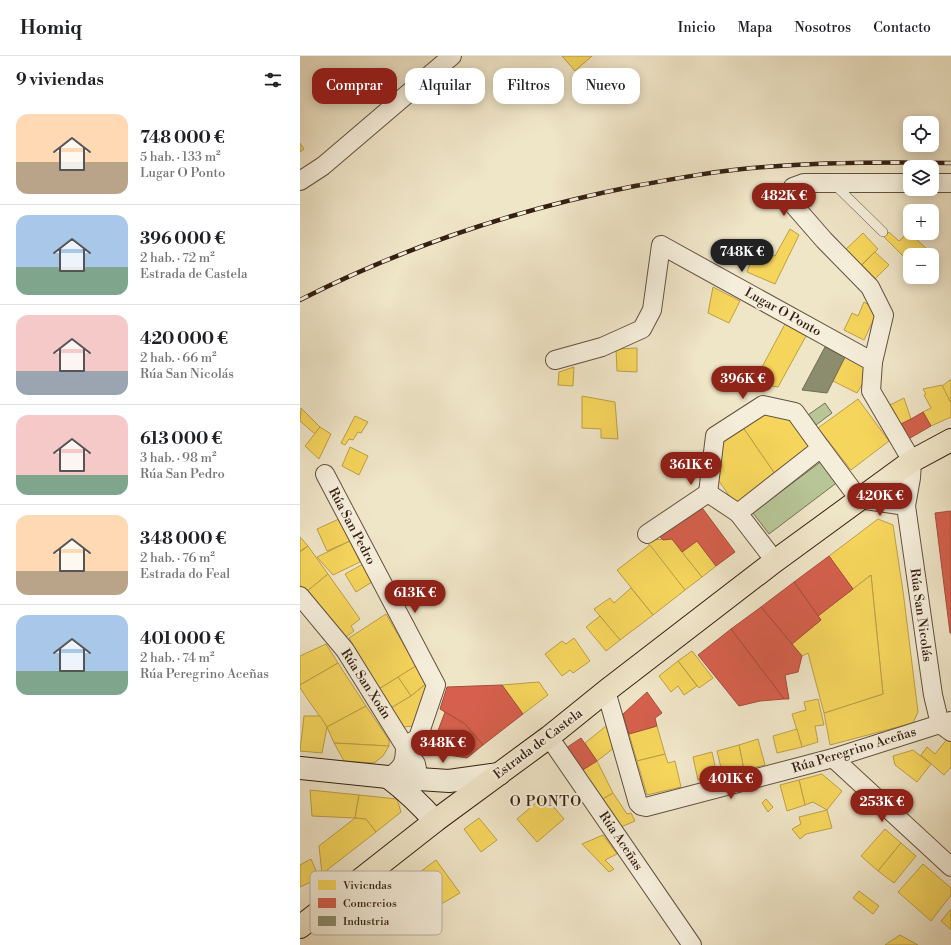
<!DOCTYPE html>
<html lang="es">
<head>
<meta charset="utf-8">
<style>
	:root { --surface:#fff; --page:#f2f2f2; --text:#202124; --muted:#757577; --line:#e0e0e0; --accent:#8f2418 }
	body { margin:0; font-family:"Libre Bodoni",serif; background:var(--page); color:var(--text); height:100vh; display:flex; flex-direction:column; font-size:15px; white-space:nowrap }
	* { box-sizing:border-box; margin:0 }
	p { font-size:13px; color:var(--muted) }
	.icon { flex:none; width:22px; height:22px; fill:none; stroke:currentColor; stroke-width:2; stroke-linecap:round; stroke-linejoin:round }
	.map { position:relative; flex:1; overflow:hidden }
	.side { display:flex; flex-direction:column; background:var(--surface); width:300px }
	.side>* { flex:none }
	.guide { position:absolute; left:12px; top:12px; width:380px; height:36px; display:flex; gap:8px }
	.tools { position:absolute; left:603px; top:60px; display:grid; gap:8px }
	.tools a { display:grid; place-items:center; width:36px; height:36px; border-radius:8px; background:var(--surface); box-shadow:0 2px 10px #0003; font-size:20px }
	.price { position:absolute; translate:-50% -34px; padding:0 9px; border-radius:14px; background:var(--accent); color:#fff; font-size:13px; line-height:26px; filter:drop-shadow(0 1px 2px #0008) }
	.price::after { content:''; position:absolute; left:50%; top:24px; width:12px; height:9px; margin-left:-6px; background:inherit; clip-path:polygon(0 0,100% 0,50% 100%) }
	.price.active { background:#222; color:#fff }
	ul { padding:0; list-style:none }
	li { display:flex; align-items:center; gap:12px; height:100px; padding:0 16px }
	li+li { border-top:1px solid var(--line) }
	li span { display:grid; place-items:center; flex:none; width:112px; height:80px; border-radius:12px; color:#555 }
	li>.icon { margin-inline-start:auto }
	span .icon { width:48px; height:48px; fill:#fffc; stroke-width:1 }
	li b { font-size:17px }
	h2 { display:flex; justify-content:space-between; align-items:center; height:48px; padding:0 16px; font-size:17px }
	.tag { padding:0 14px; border-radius:12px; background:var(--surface); box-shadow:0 2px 10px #0003; font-size:14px; line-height:36px }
	.tag.active { background:var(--accent); color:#fff }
	header { display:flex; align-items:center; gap:24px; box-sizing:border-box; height:56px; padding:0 20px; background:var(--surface); border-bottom:1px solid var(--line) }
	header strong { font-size:19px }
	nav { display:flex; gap:22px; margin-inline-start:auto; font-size:14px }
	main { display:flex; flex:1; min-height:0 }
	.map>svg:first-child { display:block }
</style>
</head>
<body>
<header>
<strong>Homiq</strong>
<nav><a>Inicio</a><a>Mapa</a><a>Nosotros</a><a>Contacto</a></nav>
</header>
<main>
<section class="side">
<h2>9 viviendas<svg class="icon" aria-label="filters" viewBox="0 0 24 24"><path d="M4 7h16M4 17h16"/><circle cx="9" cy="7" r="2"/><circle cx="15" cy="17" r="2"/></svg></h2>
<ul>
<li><span style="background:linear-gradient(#ffd9b3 60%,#b9a48a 0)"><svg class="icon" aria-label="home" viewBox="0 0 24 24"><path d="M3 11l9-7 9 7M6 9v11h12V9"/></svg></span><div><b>748 000 €</b><p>5 hab. · 133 m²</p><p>Lugar O Ponto</p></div></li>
<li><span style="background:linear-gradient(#a9c7e8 65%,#7fa58c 0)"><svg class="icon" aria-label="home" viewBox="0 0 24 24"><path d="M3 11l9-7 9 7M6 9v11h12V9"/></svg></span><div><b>396 000 €</b><p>2 hab. · 72 m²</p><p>Estrada de Castela</p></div></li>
<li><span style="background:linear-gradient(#f6c9c9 70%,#9aa5b1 0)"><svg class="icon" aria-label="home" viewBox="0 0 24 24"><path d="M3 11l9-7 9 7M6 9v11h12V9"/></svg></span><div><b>420 000 €</b><p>2 hab. · 66 m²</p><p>Rúa San Nicolás</p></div></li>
<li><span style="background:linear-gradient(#f6c9c9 75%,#7fa58c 0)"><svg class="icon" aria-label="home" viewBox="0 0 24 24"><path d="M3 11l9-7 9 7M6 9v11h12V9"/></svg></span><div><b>613 000 €</b><p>3 hab. · 98 m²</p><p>Rúa San Pedro</p></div></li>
<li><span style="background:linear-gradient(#ffd9b3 70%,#b9a48a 0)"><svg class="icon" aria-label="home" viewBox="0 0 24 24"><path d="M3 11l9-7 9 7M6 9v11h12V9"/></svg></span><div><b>348 000 €</b><p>2 hab. · 76 m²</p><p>Estrada do Feal</p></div></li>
<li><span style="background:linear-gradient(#a9c7e8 70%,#7fa58c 0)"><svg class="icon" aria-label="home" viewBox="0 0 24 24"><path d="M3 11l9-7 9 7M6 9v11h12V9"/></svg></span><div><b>401 000 €</b><p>2 hab. · 74 m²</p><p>Rúa Peregrino Aceñas</p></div></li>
</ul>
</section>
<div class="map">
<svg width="651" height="889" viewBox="0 0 651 889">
	<rect width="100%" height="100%" fill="#efe5c7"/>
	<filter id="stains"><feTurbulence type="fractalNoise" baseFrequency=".005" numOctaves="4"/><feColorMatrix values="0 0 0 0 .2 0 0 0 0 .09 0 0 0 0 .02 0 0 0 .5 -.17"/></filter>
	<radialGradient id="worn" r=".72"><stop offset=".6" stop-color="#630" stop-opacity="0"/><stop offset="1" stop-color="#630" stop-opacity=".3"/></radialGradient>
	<g fill="#b7c597" stroke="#767254">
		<path d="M525 347 532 357 516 369 508 359Z"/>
		<path d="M523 404 539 425 469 478 453 457Z"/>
	</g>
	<g fill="#f6d55c" stroke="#bc9f46">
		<path d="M262 0H292L275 15Z"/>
		<path d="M0 87 4 93 0 96Z"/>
		<path d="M490 173 499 179 475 228 447 216 451 205 444 203 449 190 475 200Z"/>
		<path d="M610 175V177L632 198 631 199H610V207L584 181 589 176 599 185Z"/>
		<path d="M563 177 578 193 558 212 543 196Z"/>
		<path d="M575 196 589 209 573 225 560 211Z"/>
		<path d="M413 231 440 245 429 267 408 257Z"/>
		<path d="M564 246 571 250 577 256 564 284 544 274 552 257 558 260Z"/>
		<path d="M485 268 506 280 478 331 453 328Z"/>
		<path d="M337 292V316L317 315 316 293Z"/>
		<path d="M545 301 564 311 568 319 557 337 533 325Z"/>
		<path d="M274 311 273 330 258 329 259 316Z"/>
		<path d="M650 324H651V347L642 330Z"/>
		<path d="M642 329 651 347V361L631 370 623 356 631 352 624 339 626 338 623 333Z"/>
		<path d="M282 340 315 346 318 383 301 382V373L282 372Z"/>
		<path d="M604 342 611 363 597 370 588 350Z"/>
		<path d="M558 343 589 385 551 414 518 372Z"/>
		<path d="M1 352 20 371 15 378 0 365Z"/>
		<path d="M459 356 489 359 514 388 475 418 442 370Z"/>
		<path d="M55 360 68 366 61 377 58 376 53 384 49 383 45 389 41 387Z"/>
		<path d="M442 370 475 418 435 448 414 418 417 390Z"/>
		<path d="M20 371 31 378 19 403 5 390Z"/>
		<path d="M50 391 68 400 59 419 42 410Z"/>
		<path d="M39 463 50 485 27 495 17 473Z"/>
		<path d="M578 463 593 469 603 535 618 656 613 667 530 689 524 657 583 638 571 519 553 533 529 500Z"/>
		<path d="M0 481 8 490 0 495Z"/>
		<path d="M372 483 402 521 385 534 345 484Z"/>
		<path d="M50 485 60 506 33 519 17 501Z"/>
		<path d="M397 485 416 510 402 521 382 496Z"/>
		<path d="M350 489 385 534 353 559 317 514Z"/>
		<path d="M8 490 28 518 6 536 0 529V496Z"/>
		<path d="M63 508 72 526 56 536 45 518Z"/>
		<path d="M28 518 60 563 51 570 54 575 43 583 6 536Z"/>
		<path d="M571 519 583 638 524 657 508 597 502 600 492 588 521 564 518 560Z"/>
		<path d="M331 532 353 559 320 584 294 553 310 542 314 547Z"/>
		<path d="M86 558 116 610 79 633 49 582Z"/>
		<path d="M300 560 320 584 306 595 286 571Z"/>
		<path d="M274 582 290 605 273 617 270 614 262 620 245 598 262 585 266 588Z"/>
		<path d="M26 588 38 607 0 629V600Z"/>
		<path d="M392 595 413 622 399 632 378 605Z"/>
		<path d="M378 605 397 630 384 639 378 630 371 636 359 620Z"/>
		<path d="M38 607 66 650 27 671 0 632V629Z"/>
		<path d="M116 610 127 627 111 640 98 621Z"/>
		<path d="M98 621 111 640 91 652 79 633Z"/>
		<path d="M239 626 248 639 223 658 202 629Z"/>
		<path d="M127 627 128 634 114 670 102 671 91 652 111 640Z"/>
		<path d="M518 643 524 669 515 670 518 686 502 691 492 658 506 654 504 646Z"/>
		<path d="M66 650 89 684V690L34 687 27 671Z"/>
		<path d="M4 660H20L27 671 22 697 0 695Z"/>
		<path d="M306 670 314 692 297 705 285 687Z"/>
		<path d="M357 670 365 698 337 705 329 678Z"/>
		<path d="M497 673 502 691 477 697 473 680Z"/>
		<path d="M648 682 651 684V711L644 719 621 699 627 691 635 698Z"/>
		<path d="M458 683 465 709 444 714 439 689Z"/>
		<path d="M34 687 89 690 83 700 74 707 44 705Z"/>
		<path d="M439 689 444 714 423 720 417 695Z"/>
		<path d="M613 694 631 708 617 726 595 709 593 700Z"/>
		<path d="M412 696 417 719 398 724 393 701Z"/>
		<path d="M365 698 368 707 375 705 381 731 347 739 337 705Z"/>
		<path d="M297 705 313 737 301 744 281 715Z"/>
		<path d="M522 718 542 735 527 754 513 746 505 749 499 724Z"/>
		<path d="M499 724 505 749 487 755 480 729Z"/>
		<path d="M10 734 59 739 55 762 12 760Z"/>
		<path d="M313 737 327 758 331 757 335 765 321 771 301 744Z"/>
		<path d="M59 739 97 743 101 756 76 776 66 763 55 762Z"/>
		<path d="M244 740 264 763 237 786 217 763Z"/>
		<path d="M466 743 473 751 468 756 462 747Z"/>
		<path d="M527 754 532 772 506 778 500 783 492 773 501 768 499 761Z"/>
		<path d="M55 762 66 763 76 776 22 818 19 790Z"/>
		<path d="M179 762 197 784 181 796 164 773Z"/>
		<path d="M585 773 601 787 578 815 561 800Z"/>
		<path d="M303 779 317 798 305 804 314 813 309 816 282 788Z"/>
		<path d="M601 787 616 800 594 827 578 815Z"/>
		<path d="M11 803 19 822 0 831V809Z"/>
		<path d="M136 804 160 837 138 850 116 819Z"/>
		<path d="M623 808 651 832V839L631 865 598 836Z"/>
		<path d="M559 835 579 850 573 858 553 842Z"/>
		<path d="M651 853V874L641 865Z"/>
		<path d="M600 879 618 889H585Z"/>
	</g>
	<g fill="#d6604d" stroke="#a54d3b">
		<path d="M623 356 631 370 605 385 597 370 611 363Z"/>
		<path d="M400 449 435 496 416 510 397 485 382 496 372 483 363 484 359 480Z"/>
		<path d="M651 455V577H650L635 457Z"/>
		<path d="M529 500 553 533 518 560 494 526Z"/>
		<path d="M494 526 521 564 492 588 461 551Z"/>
		<path d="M461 551 502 600 498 616 485 619 489 643H484L431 573Z"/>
		<path d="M431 573 484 643 460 645 439 650 398 599Z"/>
		<path d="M202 629 223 658 183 689 165 668 140 653 147 631Z"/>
		<path d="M347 636 362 657 355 662 357 670 329 678 323 658Z"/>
		<path d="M145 656 165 668 183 689 167 702 130 696Z"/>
		<path d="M281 682 297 705 281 715 266 692Z"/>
	</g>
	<path fill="#8c8c6e" stroke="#726c52" d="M525 291 545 301 527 337 502 334Z"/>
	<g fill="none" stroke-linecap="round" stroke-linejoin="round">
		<g stroke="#63513f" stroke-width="10">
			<path id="service" d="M534 128 583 176"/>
		</g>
		<g stroke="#63513f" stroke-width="20">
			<g id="minor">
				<path d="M0 125 23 110 152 0"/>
				<path d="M632 127H651"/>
				<path d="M255 304 302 291 342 273 352 254 361 189 573 306 571 335 612 405 611 422 606 450 633 639 640 668 651 676"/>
				<path d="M573 306 584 259 570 231 524 184 490 145V139L493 131 504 127H610"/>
				<path d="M25 418 136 629 118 682 105 690C105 707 103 712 88 721"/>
				<path d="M408 437 415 380 463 349 495 356 521 392"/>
				<path d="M347 478 408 437 438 457"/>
				<path d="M475 505 438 457 521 392 559 443 606 450"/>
				<path d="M0 540 45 594 116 708 119 723"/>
				<path d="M306 635 338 747 341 750 346 751 533 702 640 668 651 665"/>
				<path d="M249 681 392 889"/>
				<path d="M533 702 651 811"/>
			</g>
		</g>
		<g stroke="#342012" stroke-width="24">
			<g id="secondary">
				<path d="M0 712 88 721 149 725 199 718"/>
				<path d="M88 721C105 734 121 749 135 765"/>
			</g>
		</g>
		<g stroke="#342012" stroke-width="24">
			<path id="primary" d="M0 871 135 765 249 681 306 635 475 505 612 405 651 384"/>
		</g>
		<use href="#service" stroke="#f5eedb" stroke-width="9"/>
		<use href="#minor" stroke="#f5eedb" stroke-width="18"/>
		<use href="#secondary" stroke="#f5eedb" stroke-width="22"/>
		<use href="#primary" stroke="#efe5c7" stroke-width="22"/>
		<g stroke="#342012" stroke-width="4.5">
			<path id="rail" d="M0 244C106 190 218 153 335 130 378 122 421 114 465 111 527 106 589 106 651 107"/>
		</g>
		<use href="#rail" stroke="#f5eedb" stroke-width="3" stroke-dasharray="9" stroke-linecap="butt"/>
	</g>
	<g text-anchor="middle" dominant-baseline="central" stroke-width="4" stroke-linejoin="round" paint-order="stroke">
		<g font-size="13" fill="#342012" stroke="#f5eedb">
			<text transform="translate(483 256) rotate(29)">Lugar O Ponto</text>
			<text transform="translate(52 470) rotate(62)">Rúa San Pedro</text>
			<text transform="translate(621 559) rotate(82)">Rúa San Nicolás</text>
			<text transform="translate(66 628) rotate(57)">Rúa San Xoán</text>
			<text transform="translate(238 688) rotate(-37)">Estrada de Castela</text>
			<text transform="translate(554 694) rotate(-17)">Rúa Peregrino Aceñas</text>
			<text transform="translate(321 785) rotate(56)">Rúa Aceñas</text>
		</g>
		<g font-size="14" letter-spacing="1" fill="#342012" stroke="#f5eedb">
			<text x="246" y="746">O PONTO</text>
		</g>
	</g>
	<rect x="10" y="815" width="132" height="64" rx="6" fill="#f5eedb" stroke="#bbb09f" stroke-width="1"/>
	<rect x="18" y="824" width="18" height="10" fill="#f6d55c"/>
	<rect x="18" y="842" width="18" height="10" fill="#d6604d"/>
	<rect x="18" y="860" width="18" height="10" fill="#8c8c6e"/>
	<g font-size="11" fill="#342012">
		<text x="43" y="833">Viviendas</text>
		<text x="43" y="851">Comercios</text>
		<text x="43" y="869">Industria</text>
	</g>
	<rect width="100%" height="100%" filter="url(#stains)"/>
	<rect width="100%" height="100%" fill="url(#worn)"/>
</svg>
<div class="tools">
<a><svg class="icon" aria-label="locate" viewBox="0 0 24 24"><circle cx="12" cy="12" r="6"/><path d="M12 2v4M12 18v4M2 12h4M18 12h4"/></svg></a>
<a><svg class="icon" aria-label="layers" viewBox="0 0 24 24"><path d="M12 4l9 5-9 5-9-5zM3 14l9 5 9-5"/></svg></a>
<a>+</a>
<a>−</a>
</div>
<b class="price" style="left:484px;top:161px">482K €</b>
<b class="price active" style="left:442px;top:217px">748K €</b>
<b class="price" style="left:443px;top:344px">396K €</b>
<b class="price" style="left:391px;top:430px">361K €</b>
<b class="price" style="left:580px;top:461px">420K €</b>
<b class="price" style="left:115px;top:558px">613K €</b>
<b class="price" style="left:143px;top:708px">348K €</b>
<b class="price" style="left:431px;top:744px">401K €</b>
<b class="price" style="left:582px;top:767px">253K €</b>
<div class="guide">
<a class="tag active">Comprar</a>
<a class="tag">Alquilar</a>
<a class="tag">Filtros</a>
<a class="tag">Nuevo</a>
</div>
</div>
</main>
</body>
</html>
